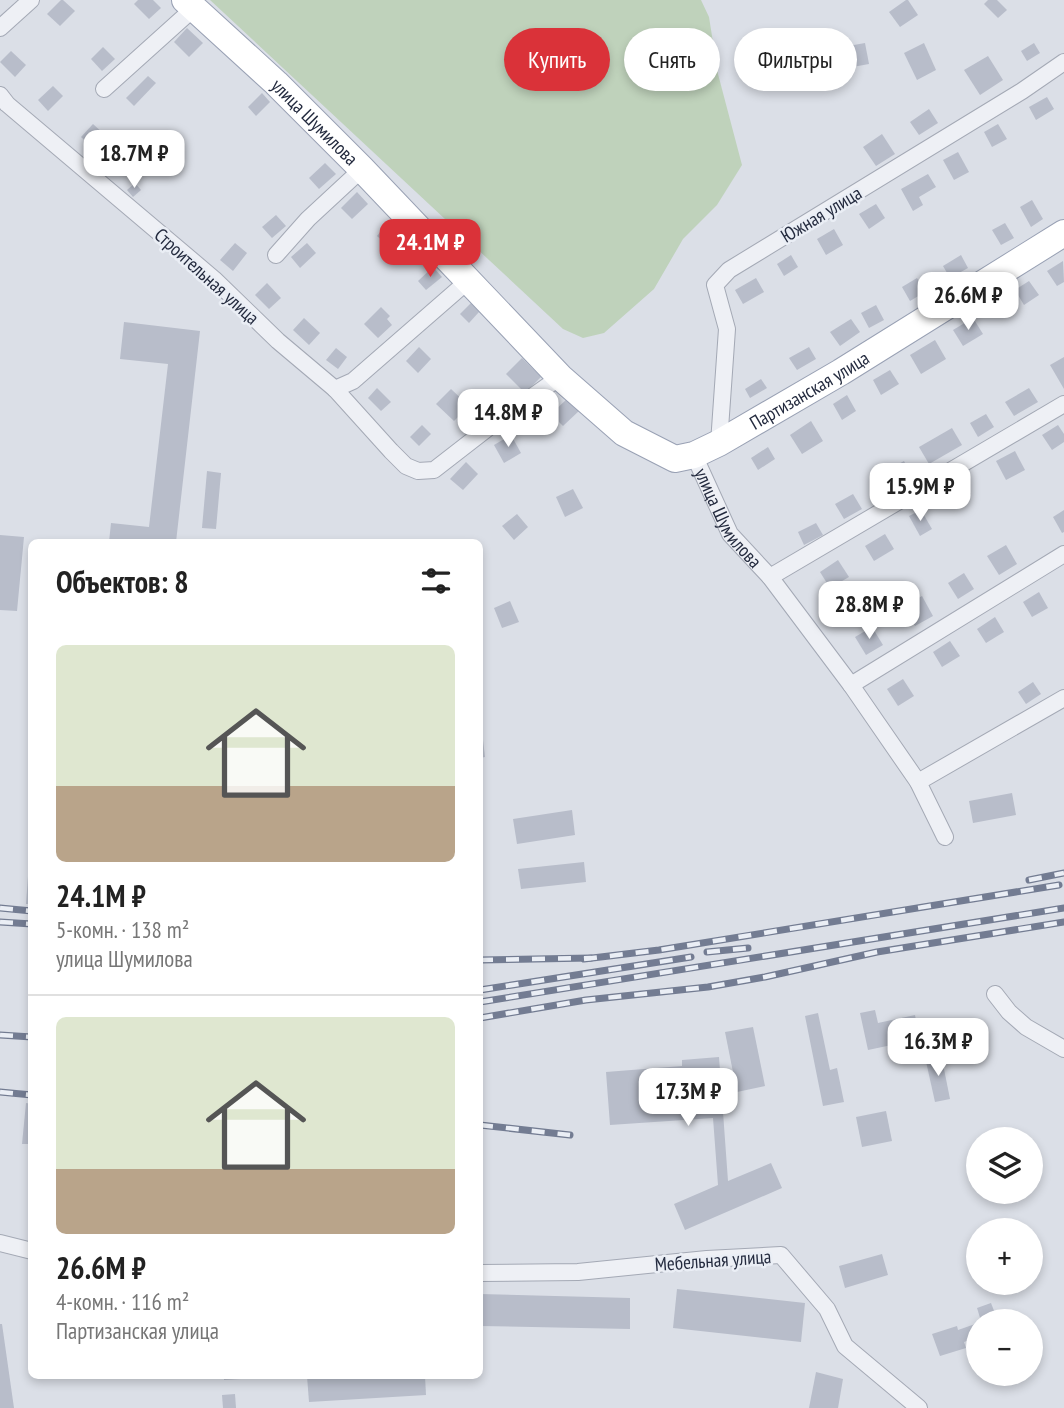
<!DOCTYPE html>
<html lang="ru">
<head>
<meta charset="utf-8">
<style>
	:root { --surface:#fff; --page:#f2f2f2; --text:#222; --muted:#767676; --line:#e0e0e0; --accent:#da3239 }
	body { margin:0; font-family:"PT Sans Narrow",sans-serif; background:var(--page); color:var(--text); height:100vh; display:flex; flex-direction:column; font-size:26px; white-space:nowrap }
	* { box-sizing:border-box; margin:0 }
	p { font-size:23px; color:var(--muted) }
	.icon { flex:none; width:38px; height:38px; fill:none; stroke:currentColor; stroke-width:2; stroke-linecap:round; stroke-linejoin:round }
	.map { position:relative; flex:1; overflow:hidden }
	.drawer { position:absolute; left:28px; top:539px; width:455px; height:840px; display:flex; flex-direction:column; background:var(--surface); border-radius:10px; box-shadow:0 4px 10px #0003 }
	.drawer>* { flex:none }
	.hud { position:absolute; left:504px; top:28px; width:455px; height:63px; display:flex; gap:14px }
	.buttons { position:absolute; left:966px; top:1127px; display:grid; gap:14px }
	.buttons a { display:grid; place-items:center; width:77px; height:77px; border-radius:50%; background:var(--surface); box-shadow:0 4px 10px #0003; font-size:35px }
	.price { position:absolute; translate:-50% -60px; padding:0 16px; border-radius:14px; background:#fff; color:#222; font-size:23px; line-height:46px; filter:drop-shadow(0 2px 4px #0008) }
	.price::after { content:''; position:absolute; left:50%; top:42px; width:21px; height:16px; margin-left:-10px; background:inherit; clip-path:polygon(0 0,100% 0,50% 100%) }
	.price.current { background:var(--accent); color:#fff }
	ul { padding:0; list-style:none }
	li { display:grid; align-content:center; gap:14px; height:371px; padding:0 28px }
	li+li { border-top:2px solid var(--line) }
	li span { display:grid; place-items:center; height:217px; border-radius:10px; color:#555 }
	li>.icon { margin-inline-start:auto }
	span .icon { width:126px; height:126px; fill:#fffc; stroke-width:1 }
	li b { font-size:30px }
	h2 { display:flex; justify-content:space-between; align-items:center; height:84px; padding:0 28px; font-size:30px }
	.pill { padding:0 24px; border-radius:32px; background:var(--surface); box-shadow:0 4px 10px #0003; font-size:24px; line-height:63px }
	.pill.current { background:var(--accent); color:#fff }
	.map>svg:first-child { display:block }
</style>
</head>
<body>
<div class="map">
<svg width="1064" height="1408" viewBox="0 0 1064 1408">
	<rect width="100%" height="100%" fill="#dbdfe7"/>
	<path fill="#bfd2bb" d="M210 0H701L709 17 718 74 742 165 717 205 683 239 654 289 604 333 583 338 563 329Z"/>
	<g fill="#b8bdca">
		<path d="M61 0H63L75 11 60 26 47 14Z"/>
		<path d="M138 0H153L161 8 149 19 134 4Z"/>
		<path d="M906 0H908L918 15 900 27 889 12Z"/>
		<path d="M988 0H997L1007 10 998 18 984 4Z"/>
		<path d="M187 28 203 43 189 57 174 42Z"/>
		<path d="M865 43 869 64 847 68 843 47Z"/>
		<path d="M924 43 936 70 917 80 904 53Z"/>
		<path d="M1034 43 1040 53 1027 61 1021 51Z"/>
		<path d="M103 47 115 59 102 71 91 59Z"/>
		<path d="M11 51 26 65 15 77 0 62Z"/>
		<path d="M988 56 1003 80 980 95 964 70Z"/>
		<path d="M148 76 156 83 134 106 126 98Z"/>
		<path d="M53 86 63 96 48 111 38 100Z"/>
		<path d="M262 93 270 102 256 116 248 107Z"/>
		<path d="M1047 97 1054 109 1036 120 1029 107Z"/>
		<path d="M929 109 938 123 919 135 910 122Z"/>
		<path d="M93 124 104 134 92 147 81 137Z"/>
		<path d="M998 124 1007 139 992 147 984 132Z"/>
		<path d="M882 134 895 154 876 166 863 147Z"/>
		<path d="M958 152 969 172 954 180 943 160Z"/>
		<path d="M325 163 336 174 319 189 309 178Z"/>
		<path d="M928 174 936 187 919 197 923 205 913 211 901 189Z"/>
		<path d="M135 183 141 190 133 197 127 190Z"/>
		<path d="M357 192 368 204 352 219 341 208Z"/>
		<path d="M1032 200 1043 219 1031 227 1020 207Z"/>
		<path d="M876 204 885 218 869 229 859 214Z"/>
		<path d="M276 215 286 226 272 238 262 227Z"/>
		<path d="M1005 223 1014 238 1001 245 992 230Z"/>
		<path d="M387 224 403 238 393 250 377 236Z"/>
		<path d="M834 229 843 245 826 255 817 239Z"/>
		<path d="M235 243 247 253 233 271 220 260Z"/>
		<path d="M307 243 316 253 300 268 291 257Z"/>
		<path d="M791 255 798 267 784 276 777 264Z"/>
		<path d="M961 255 968 268 950 278 943 266Z"/>
		<path d="M1063 261 1064 282 1057 286 1047 271Z"/>
		<path d="M433 267 442 277 426 290 418 281Z"/>
		<path d="M756 278 764 292 743 304 735 290Z"/>
		<path d="M917 278 925 292 910 301 902 287Z"/>
		<path d="M1029 281 1039 295 1024 305 1015 290Z"/>
		<path d="M267 283 281 298 269 309 255 295Z"/>
		<path d="M471 303 479 312 469 323 460 314Z"/>
		<path d="M876 305 884 320 869 328 861 313Z"/>
		<path d="M381 307 390 316 387 319 392 325 378 338 364 324Z"/>
		<path d="M304 318 320 333 309 345 293 330Z"/>
		<path d="M973 318 983 334 963 346 953 330Z"/>
		<path d="M851 319 860 332 840 346 830 332Z"/>
		<path d="M124 322 200 331 176 542H109L111 523 149 527 168 364 120 359Z"/>
		<path d="M935 340 946 359 921 374 910 355Z"/>
		<path d="M419 347 431 359 418 373 406 361Z"/>
		<path d="M809 347 816 359 797 370 789 358Z"/>
		<path d="M336 348 347 357 338 369 326 360Z"/>
		<path d="M1064 357V389L1050 365Z"/>
		<path d="M522 358 541 377 525 393 506 374Z"/>
		<path d="M890 370 899 384 881 395 873 380Z"/>
		<path d="M761 379 767 388 750 398 745 389Z"/>
		<path d="M377 388 391 402 381 411 368 398Z"/>
		<path d="M1029 388 1038 402 1014 416 1005 402Z"/>
		<path d="M451 389 469 406 454 421 436 404Z"/>
		<path d="M847 395 856 411 842 420 833 404Z"/>
		<path d="M568 398 580 410 563 426 551 414Z"/>
		<path d="M986 414 994 427 978 437 970 423Z"/>
		<path d="M811 421 823 441 802 454 790 435Z"/>
		<path d="M422 425 431 434 419 446 410 437Z"/>
		<path d="M1058 425 1064 434V442L1052 450 1042 435Z"/>
		<path d="M952 428 962 445 929 464 919 447Z"/>
		<path d="M511 435 521 453 504 463 494 445Z"/>
		<path d="M768 447 775 459 758 470 751 458Z"/>
		<path d="M1015 451 1025 470 1006 480 996 461Z"/>
		<path d="M904 461 911 475 878 493 871 479Z"/>
		<path d="M466 462 478 474 463 490 450 479Z"/>
		<path d="M207 471 221 473 216 529 202 528Z"/>
		<path d="M965 485 971 494 958 503 952 494Z"/>
		<path d="M573 489 583 508 565 517 556 497Z"/>
		<path d="M853 494 862 509 844 519 835 504Z"/>
		<path d="M921 510 932 529 920 536 909 516Z"/>
		<path d="M1064 510V532L1062 533 1053 517Z"/>
		<path d="M517 514 528 527 514 540 502 526Z"/>
		<path d="M816 523 823 535 804 545 798 532Z"/>
		<path d="M885 534 894 549 874 561 865 546Z"/>
		<path d="M0 535 24 537 17 611 0 610Z"/>
		<path d="M1006 545 1017 564 999 575 987 556Z"/>
		<path d="M838 560 849 577 830 588 820 572Z"/>
		<path d="M964 573 974 589 958 599 948 583Z"/>
		<path d="M1039 592 1048 608 1032 617 1023 602Z"/>
		<path d="M922 596 933 616 915 626 904 606Z"/>
		<path d="M510 601 519 622 502 628 494 608Z"/>
		<path d="M995 617 1004 632 986 643 977 629Z"/>
		<path d="M872 627 883 645 866 655 855 637Z"/>
		<path d="M950 641 960 656 942 667 933 652Z"/>
		<path d="M903 679 914 696 898 706 887 689Z"/>
		<path d="M1033 682 1041 694 1026 704 1018 692Z"/>
		<path d="M480 731H482L485 757 480 758Z"/>
		<path d="M1012 793 1016 815 973 823 969 801Z"/>
		<path d="M572 810 575 835 517 844 513 819Z"/>
		<path d="M584 862 586 882 521 889 518 869Z"/>
		<path d="M28 876H32V904H26Z"/>
		<path d="M875 1010 878 1023 915 1015 920 1039 868 1050 860 1013Z"/>
		<path d="M818 1013 830 1070 837 1068 844 1102 823 1106 805 1016Z"/>
		<path d="M753 1027 765 1086 737 1092 725 1032Z"/>
		<path d="M941 1054 950 1099 935 1102 925 1057Z"/>
		<path d="M719 1057 728 1181 771 1163 782 1188 685 1230 674 1204 718 1185 713 1118 610 1125 606 1072 682 1066V1060Z"/>
		<path d="M26 1103 32 1104V1144H22Z"/>
		<path d="M886 1111 892 1141 862 1147 856 1117Z"/>
		<path d="M882 1254 888 1275 845 1288 839 1266Z"/>
		<path d="M677 1289 805 1303 801 1342 673 1328Z"/>
		<path d="M480 1294 630 1298V1329L480 1326Z"/>
		<path d="M991 1303 998 1321H981L977 1308Z"/>
		<path d="M978 1323V1337L964 1342 966 1348 940 1356 932 1334 957 1326 958 1330Z"/>
		<path d="M0 1324H2L14 1408H0Z"/>
		<path d="M816 1372 843 1379 838 1408H809Z"/>
		<path d="M224 1376H241V1379L224 1380Z"/>
		<path d="M307 1376H425L426 1395 309 1402Z"/>
		<path d="M235 1394 236 1408H223L222 1395Z"/>
	</g>
	<g fill="none" stroke-linecap="round" stroke-linejoin="round">
		<g stroke="#a4a9b5" stroke-width="18">
			<g id="street">
				<path d="M0 28 31 0"/>
				<path d="M104 89 194 8"/>
				<path d="M0 95 7 104 214 279 278 341 335 389 391 451 406 466 418 471 434 470 492 425 560 377"/>
				<path d="M276 255 308 219 362 169"/>
				<path d="M335 389 353 381 469 280"/>
				<path d="M719 443 727 329 715 285 729 270 1022 91 1064 62"/>
				<path id="s1" d="M694 455 730 534 770 577 851 685 918 782 945 837"/>
				<path d="M770 577 1064 404"/>
				<path d="M851 685 1064 554"/>
				<path d="M918 782 1064 698"/>
				<path d="M995 994 1009 1012 1026 1027 1064 1049"/>
				<path d="M0 1243 32 1251"/>
				<path d="M480 1273 578 1272 707 1259 781 1255 827 1309 845 1346 919 1408"/>
			</g>
		</g>
		<g stroke="#99a1b4" stroke-width="28">
			<g id="primary">
				<path id="s2" d="M185 0 276 83 362 169 560 377 624 433 675 459 694 455 719 443 841 372 1064 233"/>
			</g>
		</g>
		<use href="#street" stroke="#eef0f5" stroke-width="16"/>
		<use href="#primary" stroke="#fff" stroke-width="26"/>
		<g stroke="#737c92" stroke-width="7">
			<g id="rail">
				<path d="M1029 880 1064 873"/>
				<path d="M0 908 32 911"/>
				<path d="M0 922 32 924"/>
				<path d="M707 952 748 948"/>
				<path d="M584 959 659 950 1059 885"/>
				<path d="M480 960 591 958"/>
				<path d="M480 990 691 957"/>
				<path d="M480 1002 1064 908"/>
				<path d="M480 1018 586 1000 708 987 765 977 877 952 1064 922"/>
				<path d="M0 1035 32 1037"/>
				<path d="M0 1092 32 1095"/>
				<path d="M480 1125 570 1135"/>
			</g>
		</g>
		<use href="#rail" stroke="#eaeef5" stroke-width="4.5" stroke-dasharray="13" stroke-linecap="butt"/>
	</g>
	<g text-anchor="middle" dominant-baseline="central" stroke-width="5" stroke-linejoin="round" paint-order="stroke">
		<g font-size="19" fill="#242b3f" stroke="#eaeef5">
			<text stroke="none"><textPath href="#s2" startOffset="178">улица Шумилова</textPath></text>
			<text transform="translate(821 214) rotate(-31)">Южная улица</text>
			<text transform="translate(207 276) rotate(42)">Строительная улица</text>
			<text stroke="none"><textPath href="#s2" startOffset="826">Партизанская улица</textPath></text>
			<text stroke="none"><textPath href="#s1" startOffset="72">улица Шумилова</textPath></text>
			<text transform="translate(713 1260) rotate(-4)">Мебельная улица</text>
		</g>
	</g>
</svg>
<div class="buttons">
<a><svg class="icon" aria-label="layers" viewBox="0 0 24 24"><path d="M12 4l9 5-9 5-9-5zM3 14l9 5 9-5"/></svg></a>
<a>+</a>
<a>−</a>
</div>
<b class="price" style="left:134px;top:190px">18.7M ₽</b>
<b class="price current" style="left:430px;top:279px">24.1M ₽</b>
<b class="price" style="left:968px;top:332px">26.6M ₽</b>
<b class="price" style="left:508px;top:449px">14.8M ₽</b>
<b class="price" style="left:920px;top:523px">15.9M ₽</b>
<b class="price" style="left:869px;top:641px">28.8M ₽</b>
<b class="price" style="left:938px;top:1078px">16.3M ₽</b>
<b class="price" style="left:688px;top:1128px">17.3M ₽</b>
<div class="hud">
<a class="pill current">Купить</a>
<a class="pill">Снять</a>
<a class="pill">Фильтры</a>
</div>
<section class="drawer">
<h2>Объектов: 8<svg class="icon" aria-label="filters" viewBox="0 0 24 24"><path d="M4 7h16M4 17h16"/><circle cx="9" cy="7" r="2"/><circle cx="15" cy="17" r="2"/></svg></h2>
<ul>
<li><span style="background:linear-gradient(#dfe7d0 65%,#b9a48a 0)"><svg class="icon" aria-label="home" viewBox="0 0 24 24"><path d="M3 11l9-7 9 7M6 9v11h12V9"/></svg></span><div><b>24.1M ₽</b><p>5-комн. · 138 m²</p><p>улица Шумилова</p></div></li>
<li><span style="background:linear-gradient(#dfe7d0 70%,#b9a48a 0)"><svg class="icon" aria-label="home" viewBox="0 0 24 24"><path d="M3 11l9-7 9 7M6 9v11h12V9"/></svg></span><div><b>26.6M ₽</b><p>4-комн. · 116 m²</p><p>Партизанская улица</p></div></li>
</ul>
</section>
</div>
</body>
</html>
